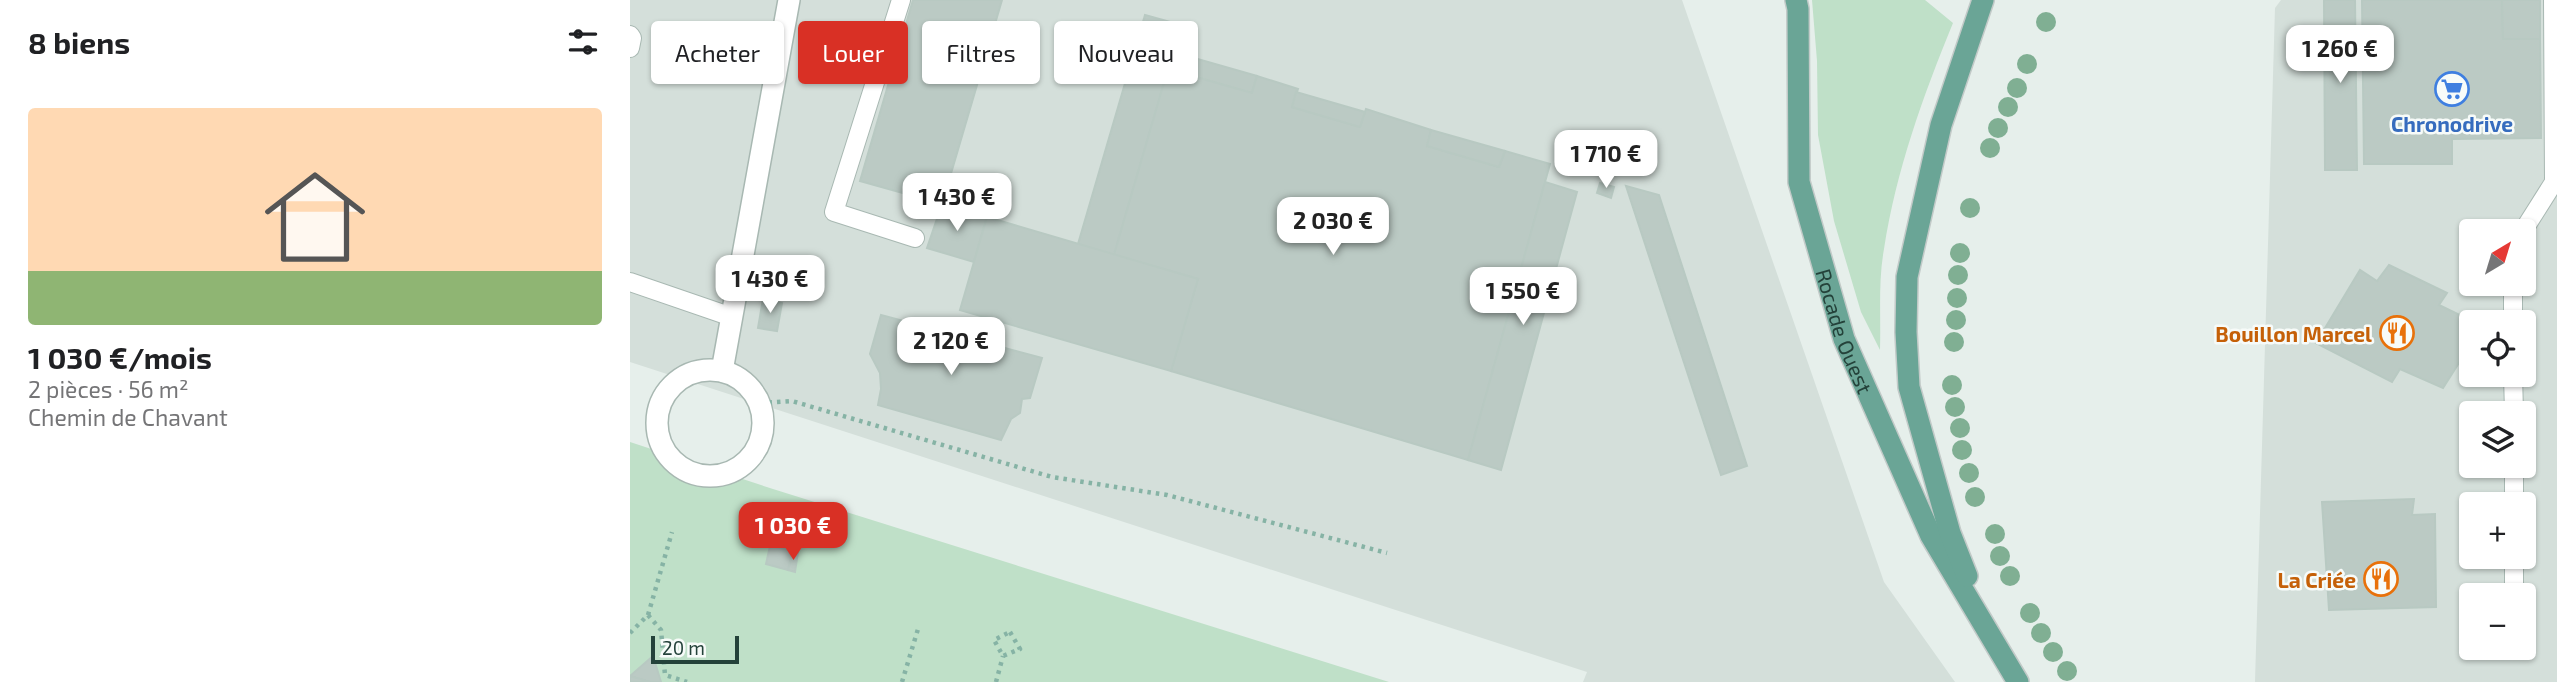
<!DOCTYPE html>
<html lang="fr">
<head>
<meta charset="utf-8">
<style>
	:root { --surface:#fff; --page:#f2f2f2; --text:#202124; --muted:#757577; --line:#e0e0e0; --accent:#d93025 }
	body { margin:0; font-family:"Exo 2",sans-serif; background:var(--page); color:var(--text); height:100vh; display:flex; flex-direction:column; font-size:26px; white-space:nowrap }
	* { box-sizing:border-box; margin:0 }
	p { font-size:23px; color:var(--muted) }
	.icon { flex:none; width:38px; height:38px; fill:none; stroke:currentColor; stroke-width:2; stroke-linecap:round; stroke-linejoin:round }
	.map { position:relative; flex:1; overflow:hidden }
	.drawer { display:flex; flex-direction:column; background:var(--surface); width:630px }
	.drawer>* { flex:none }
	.guide { position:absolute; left:21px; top:21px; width:665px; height:63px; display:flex; gap:14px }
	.needle { width:46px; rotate:38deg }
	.fabs { position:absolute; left:1829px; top:219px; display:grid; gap:14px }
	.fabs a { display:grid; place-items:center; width:77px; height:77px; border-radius:7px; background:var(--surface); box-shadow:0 2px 5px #0004; font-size:35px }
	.scale { position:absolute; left:21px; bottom:18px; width:88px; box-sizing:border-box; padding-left:7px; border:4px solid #24423a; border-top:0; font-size:19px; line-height:24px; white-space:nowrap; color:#24423a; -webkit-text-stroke:5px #f7fbf9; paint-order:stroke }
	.price { position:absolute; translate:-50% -60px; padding:0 16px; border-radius:14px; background:#fff; color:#222; font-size:23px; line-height:46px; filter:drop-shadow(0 2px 4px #0008) }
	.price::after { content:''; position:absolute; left:50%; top:42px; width:21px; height:16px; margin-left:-10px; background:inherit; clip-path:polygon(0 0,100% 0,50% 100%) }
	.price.active { background:var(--accent); color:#fff }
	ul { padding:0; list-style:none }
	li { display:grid; align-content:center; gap:14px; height:371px; padding:0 28px }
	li+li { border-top:2px solid var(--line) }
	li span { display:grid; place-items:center; height:217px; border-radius:7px; color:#555 }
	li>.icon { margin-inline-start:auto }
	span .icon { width:126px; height:126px; fill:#fffc; stroke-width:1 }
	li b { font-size:30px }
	h2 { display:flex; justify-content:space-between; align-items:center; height:84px; padding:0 28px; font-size:30px }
	.chip { padding:0 24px; border-radius:7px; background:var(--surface); box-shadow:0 2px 5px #0004; font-size:24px; line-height:63px }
	.chip.active { background:var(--accent); color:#fff }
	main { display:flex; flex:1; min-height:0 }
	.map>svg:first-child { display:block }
</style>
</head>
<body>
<main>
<section class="drawer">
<h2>8 biens<svg class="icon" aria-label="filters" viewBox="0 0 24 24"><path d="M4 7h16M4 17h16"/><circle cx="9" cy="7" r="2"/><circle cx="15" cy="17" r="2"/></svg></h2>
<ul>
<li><span style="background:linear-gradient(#ffd9b3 75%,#8fb573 0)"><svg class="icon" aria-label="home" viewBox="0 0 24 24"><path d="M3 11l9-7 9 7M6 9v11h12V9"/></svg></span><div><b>1 030 €/mois</b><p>2 pièces · 56 m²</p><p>Chemin de Chavant</p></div></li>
</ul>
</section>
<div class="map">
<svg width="1927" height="682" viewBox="0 0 1927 682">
	<rect width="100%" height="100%" fill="#e6efeb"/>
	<g fill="#d4dfda" fill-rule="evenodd">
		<path d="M0 0H1052L1254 582 1325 682H953L957 672 0 362Z"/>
		<path d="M1651 0H1927V682H1625L1645 8ZM1841 231H1894V284H1841ZM1841 322H1894V374H1841ZM1841 413H1894V466H1841ZM1841 504H1894V556H1841ZM1841 595H1894V648H1841Z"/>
	</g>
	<g fill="#bfe0c8">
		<path d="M1182 0H1295L1323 23C1293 96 1266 171 1254 249 1248 281 1251 317 1250 350L1231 312 1204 221 1188 135 1187 61Z"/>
		<path d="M0 442 143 489 759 682H0Z"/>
	</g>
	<g fill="#bbcac4" stroke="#b8c9c2" stroke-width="2">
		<path d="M283 0H372L312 204 230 181Z"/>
		<path d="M1694 0H1725L1727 170H1695Z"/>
		<path d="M1732 0H1872L1873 39H1910L1911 138 1822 139V164H1734Z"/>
		<path d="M1872 0H1910V39H1873Z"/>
		<path d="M515 15 551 25 484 255 448 244Z"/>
		<path d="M543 52 627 76 622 93 538 69Z"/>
		<path d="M538 69 622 93 627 76 668 89 662 107 730 127 736 109 801 130 797 146 869 167 875 151 920 164 838 460 541 371 568 279 484 255Z"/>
		<path d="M666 92 735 112 730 127 662 107Z"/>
		<path d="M801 130 875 151 869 167 797 146Z"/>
		<path d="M915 182 947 192 871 470 838 460Z"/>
		<path d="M970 183 984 187 981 198 967 193Z"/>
		<path d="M996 186 1029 195 1117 466 1091 475Z"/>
		<path d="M312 204 357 217 344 262 297 248Z"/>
		<path d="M357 217 568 279 541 371 330 310Z"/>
		<path d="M1759 265 1817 293 1809 305 1844 322H1841V344L1813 388 1770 369 1762 382 1686 343 1730 270 1747 281Z"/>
		<path d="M133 299 152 303 147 331 128 328Z"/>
		<path d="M251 315 412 358 400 398 392 399 390 413 381 419 371 440 248 405 251 389 250 373 240 354Z"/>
		<path d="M1784 499 1782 515 1805 514 1806 607 1699 610 1692 502Z"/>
		<path d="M140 546 163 551 158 570 136 564Z"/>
		<path d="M163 551 168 552 165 572 158 570Z"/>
		<path d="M23 656 31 682H20L0 676Z"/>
		<path d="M0 676 20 682H0Z"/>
	</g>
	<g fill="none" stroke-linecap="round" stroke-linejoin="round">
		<g stroke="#a8b8b2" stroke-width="20">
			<g id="service">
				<path d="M271 0 204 212 285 238"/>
				<path d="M0 35 2 38 0 48"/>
				<path d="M1893 231 1924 182 1923 0"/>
				<path d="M0 282 102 317"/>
				<path d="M1883 284V322"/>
				<path d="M1883 374 1884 413"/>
				<path d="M1884 466V504"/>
				<path d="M1884 556V595"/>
			</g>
		</g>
		<g stroke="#a8b8b2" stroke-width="24">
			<g id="minor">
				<circle cx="80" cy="423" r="53"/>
				<path d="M92 371 159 0"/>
			</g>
		</g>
		<g stroke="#c2cac8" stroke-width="24">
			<g id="primary">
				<path id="s1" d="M1166 0 1168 9 1169 182 1214 339 1301 536 1388 682"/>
				<path d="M1337 576 1320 533 1279 387 1276 332 1277 277 1311 125 1353 0"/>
			</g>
		</g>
		<g stroke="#86b3a5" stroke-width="4.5" stroke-dasharray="3.5 5" stroke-linecap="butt">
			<path d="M130 403 162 401 422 477 537 495 757 553"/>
			<path d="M18 615 42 532"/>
			<path d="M380 632 390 649 373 656 364 640Z"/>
			<path d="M0 633 18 615 31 630 35 675 57 682"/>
			<path d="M272 682 288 629"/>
			<path d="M366 682 373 656"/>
		</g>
		<use href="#service" stroke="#fff" stroke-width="18"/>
		<use href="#minor" stroke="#fff" stroke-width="21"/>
		<use href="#primary" stroke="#6aa596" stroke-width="21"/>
	</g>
	<g fill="#80af93">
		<circle cx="1416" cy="22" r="10"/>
		<circle cx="1397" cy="64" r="10"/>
		<circle cx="1387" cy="88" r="10"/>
		<circle cx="1378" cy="107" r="10"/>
		<circle cx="1368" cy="128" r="10"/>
		<circle cx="1360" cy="148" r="10"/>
		<circle cx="1340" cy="208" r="10"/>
		<circle cx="1330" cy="253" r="10"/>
		<circle cx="1328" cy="275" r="10"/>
		<circle cx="1327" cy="298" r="10"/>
		<circle cx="1326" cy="320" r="10"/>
		<circle cx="1324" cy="342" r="10"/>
		<circle cx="1322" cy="385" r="10"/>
		<circle cx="1325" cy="407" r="10"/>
		<circle cx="1330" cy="428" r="10"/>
		<circle cx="1332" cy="450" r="10"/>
		<circle cx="1339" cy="473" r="10"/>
		<circle cx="1345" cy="497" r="10"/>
		<circle cx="1365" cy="534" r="10"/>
		<circle cx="1370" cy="556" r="10"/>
		<circle cx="1380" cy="576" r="10"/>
		<circle cx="1400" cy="613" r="10"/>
		<circle cx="1411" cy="633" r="10"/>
		<circle cx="1423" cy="652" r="10"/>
		<circle cx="1437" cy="671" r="10"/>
	</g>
	<defs>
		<g id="supermarket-ring" transform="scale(1.75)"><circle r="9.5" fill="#f7fbf9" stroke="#3f7fe0" stroke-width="1.5"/><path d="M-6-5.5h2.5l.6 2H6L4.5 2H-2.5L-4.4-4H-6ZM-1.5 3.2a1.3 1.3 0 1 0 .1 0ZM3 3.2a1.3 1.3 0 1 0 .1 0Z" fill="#3f7fe0"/></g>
		<g id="restaurant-ring" transform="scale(1.75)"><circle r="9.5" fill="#f7fbf9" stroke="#e8710a" stroke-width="1.5"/><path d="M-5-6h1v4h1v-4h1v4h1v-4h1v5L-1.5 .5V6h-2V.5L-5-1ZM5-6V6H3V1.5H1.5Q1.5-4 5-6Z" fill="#e8710a"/></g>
	</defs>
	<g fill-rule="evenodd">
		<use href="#supermarket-ring" x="1822" y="89"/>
		<use href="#restaurant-ring" x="1767" y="333"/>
		<use href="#restaurant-ring" x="1751" y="579"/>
	</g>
	<g text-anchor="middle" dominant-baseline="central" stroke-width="5" stroke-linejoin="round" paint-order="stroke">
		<g font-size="21" font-weight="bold" fill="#366cbe" stroke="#f7fbf9">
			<text x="1822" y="123">Chronodrive</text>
		</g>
		<g font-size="21" fill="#24423a" stroke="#f7fbf9">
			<text stroke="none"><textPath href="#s1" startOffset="338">Rocade Ouest</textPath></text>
		</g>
		<g font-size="21" font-weight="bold" fill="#c56008" stroke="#f7fbf9" text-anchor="end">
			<text x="1742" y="333">Bouillon Marcel</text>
			<text x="1726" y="579">La Criée</text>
		</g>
	</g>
</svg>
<div class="fabs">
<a><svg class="needle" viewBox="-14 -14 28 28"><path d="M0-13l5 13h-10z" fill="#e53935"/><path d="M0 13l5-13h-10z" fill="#757577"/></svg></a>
<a><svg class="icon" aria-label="locate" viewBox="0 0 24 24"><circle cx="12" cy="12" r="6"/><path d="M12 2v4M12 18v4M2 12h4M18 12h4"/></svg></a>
<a><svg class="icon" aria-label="layers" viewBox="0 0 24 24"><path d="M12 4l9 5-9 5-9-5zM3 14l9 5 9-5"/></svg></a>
<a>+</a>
<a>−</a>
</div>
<div class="scale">20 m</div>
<b class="price" style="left:1710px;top:85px">1 260 €</b>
<b class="price" style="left:976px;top:190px">1 710 €</b>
<b class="price" style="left:327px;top:233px">1 430 €</b>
<b class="price" style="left:703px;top:257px">2 030 €</b>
<b class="price" style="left:140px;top:315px">1 430 €</b>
<b class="price" style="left:893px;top:327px">1 550 €</b>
<b class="price" style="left:321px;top:377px">2 120 €</b>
<b class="price active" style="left:163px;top:562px">1 030 €</b>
<div class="guide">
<a class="chip">Acheter</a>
<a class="chip active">Louer</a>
<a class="chip">Filtres</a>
<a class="chip">Nouveau</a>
</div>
</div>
</main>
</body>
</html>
